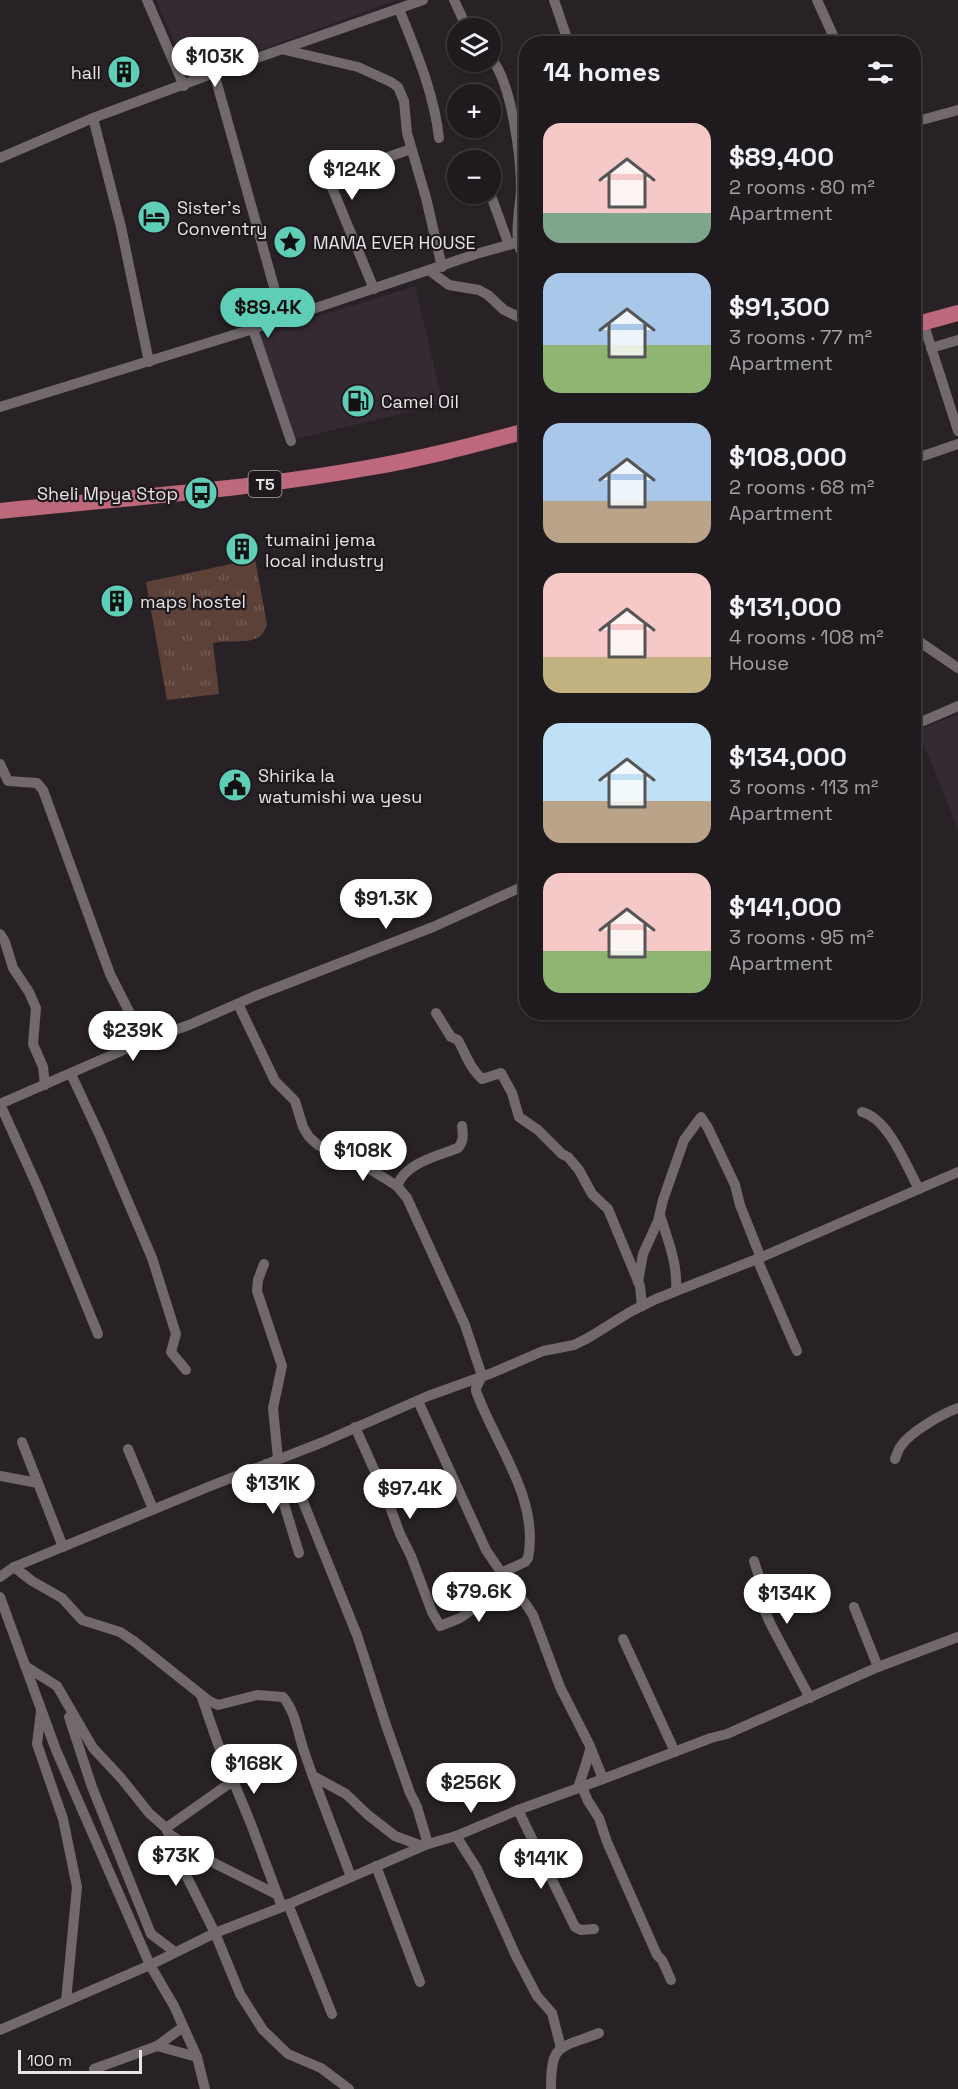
<!DOCTYPE html>
<html lang="en">
<head>
<meta charset="utf-8">
<style>
	:root { --surface:#1e1a1d; --page:#2b272a; --text:#f1f3f6; --muted:#a1a1a4; --line:#3c383b; --accent:#5eceb7 }
	body { margin:0; font-family:"Space Grotesk",sans-serif; background:var(--page); color:var(--text); height:100vh; display:flex; flex-direction:column; font-size:22px; white-space:nowrap }
	* { box-sizing:border-box; margin:0 }
	p { font-size:20px; color:var(--muted) }
	.icon { flex:none; width:33px; height:33px; fill:none; stroke:currentColor; stroke-width:2; stroke-linecap:round; stroke-linejoin:round }
	.map { position:relative; flex:1; overflow:hidden }
	.drawer { position:absolute; left:519px; top:36px; width:402px; height:984px; display:flex; flex-direction:column; background:var(--surface); border-radius:24px; box-shadow:0 2px 4px #0004,0 0 0 2px var(--line) }
	.drawer>* { flex:none }
	.buttons { position:absolute; left:447px; top:18px; display:grid; gap:12px }
	.buttons a { display:grid; place-items:center; width:54px; height:54px; border-radius:50%; background:var(--surface); box-shadow:0 2px 4px #0004,0 0 0 2px var(--line); font-size:30px }
	.scale { position:absolute; left:18px; bottom:15px; width:124px; box-sizing:border-box; padding-left:6px; border:3px solid #e7e3e6; border-top:0; font-size:16px; line-height:21px; white-space:nowrap; color:#e7e3e6; -webkit-text-stroke:4px #1f181d; paint-order:stroke }
	.price { position:absolute; translate:-50% -51px; padding:0 14px; border-radius:21px; background:#fff; color:#222; font-size:20px; line-height:39px; filter:drop-shadow(0 2px 3px #0008) }
	.price::after { content:''; position:absolute; left:50%; top:36px; width:18px; height:14px; margin-left:-9px; background:inherit; clip-path:polygon(0 0,100% 0,50% 100%) }
	.price.on { background:var(--accent); color:#111 }
	ul { padding:0; list-style:none }
	li { display:flex; align-items:center; gap:18px; height:150px; padding:0 24px }
	li span { display:grid; place-items:center; flex:none; width:168px; height:120px; border-radius:18px; color:#555 }
	li>.icon { margin-inline-start:auto }
	span .icon { width:72px; height:72px; fill:#fffc; stroke-width:1 }
	li b { font-size:26px }
	h2 { display:flex; justify-content:space-between; align-items:center; height:72px; padding:0 24px; font-size:26px }
	.map>svg:first-child { display:block }
</style>
</head>
<body>
<div class="map">
<svg width="958" height="2089" viewBox="0 0 958 2089">
	<defs>
		<pattern id="grass-tufts" width="24" height="20" patternUnits="userSpaceOnUse" patternTransform="scale(1.5)"><rect width="24" height="20" fill="#5c4138"/><path d="M3 7l-1-3M5 7V3M7 7l1-3M15 17l-1-3M17 17v-4M19 17l1-3" fill="none" stroke="#735c55"/></pattern>
	</defs>
	<rect width="100%" height="100%" fill="#282227"/>
	<g fill="#352a32">
		<path d="M156 0H397L189 76Z"/>
		<path d="M415 286 443 404 295 439 259 335Z"/>
		<path d="M958 714V830L918 730Z"/>
	</g>
	<path fill="url(#grass-tufts)" d="M255 559 267 624C261 649 234 638 213 643L219 694 167 700 146 582Z"/>
	<g fill="none" stroke-linecap="round" stroke-linejoin="round">
		<g stroke="#71696e" stroke-width="10">
			<path d="M147 0 184 86"/>
			<path d="M454 0 467 28"/>
			<path d="M554 0 569 44"/>
			<path d="M817 0 837 44"/>
			<path d="M399 9C416 51 434 93 439 138"/>
			<path d="M285 50 358 67 391 82 398 87 404 101 407 133 426 198 442 267"/>
			<path d="M490 57C512 81 521 158 521 190 520 207 516 224 518 241 518 248 524 255 526 262"/>
			<path d="M214 73 283 319"/>
			<path d="M93 118 121 227 149 362"/>
			<path d="M914 122 958 110"/>
			<path d="M0 158 93 118 214 73 423 0"/>
			<path d="M479 158 480 160"/>
			<path d="M490 193 509 245"/>
			<path d="M430 271 449 285 479 290 488 295 504 310 523 319 526 323"/>
			<path d="M374 289 328 178 411 149"/>
			<path d="M923 322 958 431"/>
			<path d="M253 329 291 441"/>
			<path d="M931 348 958 340"/>
			<path d="M0 407 253 329 476 254 526 240"/>
			<path d="M914 459 958 444"/>
			<path d="M914 638 958 668"/>
			<path d="M914 725 958 706"/>
			<path d="M0 764 8 781 37 783 43 790 110 974 144 1041"/>
			<path d="M0 934 5 942 13 968 29 992 36 1008 33 1044 43 1067 45 1085"/>
			<path d="M238 1004 275 1081 295 1101 303 1127 309 1137 318 1145 355 1160 386 1179 397 1186 407 1198 465 1325 482 1376 476 1388V1391C495 1444 540 1499 528 1558L525 1562 505 1571 503 1578 525 1603 533 1615 560 1687 590 1746 603 1779"/>
			<path d="M436 1013 451 1037 458 1040C466 1055 470 1068 482 1079L501 1073 512 1093 519 1117 538 1130 562 1154 568 1157 579 1170 592 1194 608 1209 640 1286 642 1306"/>
			<path d="M71 1074 100 1136 152 1258 176 1334 171 1352 186 1370"/>
			<path d="M0 1104 144 1041 189 1025 255 996 433 927 526 885"/>
			<path d="M0 1104 38 1188 98 1334"/>
			<path d="M862 1112C889 1119 906 1166 919 1189"/>
			<path d="M397 1186C405 1163 437 1156 458 1148 464 1141 463 1135 462 1126"/>
			<path d="M660 1215C668 1241 678 1264 676 1291"/>
			<path d="M757 1259 797 1351"/>
			<path d="M264 1264 258 1280 257 1291 282 1366 273 1408 278 1459"/>
			<path d="M638 1282 643 1254 658 1221 663 1200 684 1140 701 1117 708 1128 735 1185 740 1205 761 1258"/>
			<path d="M418 1401 486 1550 503 1575"/>
			<path d="M355 1427 386 1496 400 1534 411 1556 432 1612 440 1626 460 1618 490 1597 512 1589"/>
			<path d="M22 1442 63 1547"/>
			<path d="M128 1449 153 1509"/>
			<path d="M895 1459C897 1455 898 1449 901 1446 910 1432 942 1414 958 1408"/>
			<path d="M266 1464 273 1468 291 1472 357 1635 386 1725 410 1793 417 1807 428 1844"/>
			<path d="M273 1468 299 1553"/>
			<path d="M0 1476 38 1483"/>
			<path d="M754 1561 760 1580 756 1591 771 1625 810 1698"/>
			<path d="M14 1567 32 1581 62 1598 82 1620 120 1632 135 1642 209 1701 218 1705 257 1695 283 1697C296 1712 298 1735 305 1754 319 1795 336 1836 351 1877"/>
			<path d="M0 1577 14 1567 208 1487 323 1442 428 1396 492 1373 543 1351 574 1345 588 1338 630 1312 656 1299 757 1259 958 1172"/>
			<path d="M0 1597 56 1750 150 1965 174 2006 197 2057 205 2089"/>
			<path d="M854 1607 878 1667"/>
			<path d="M623 1639 675 1752"/>
			<path d="M25 1666 57 1686 93 1748 121 1778 149 1813 166 1828 233 1781"/>
			<path d="M201 1695 218 1744 251 1824 282 1907"/>
			<path d="M41 1711 37 1744 63 1819 77 1887 66 2001"/>
			<path d="M69 1717 92 1787 151 1934 175 1952"/>
			<path d="M313 1776 346 1794 368 1815 395 1836 422 1846"/>
			<path d="M582 1787 588 1801 599 1818 607 1842 657 1955 662 1960 671 1980"/>
			<path d="M578 1788C582 1775 587 1763 590 1749"/>
			<path d="M518 1810 575 1927 581 1930 594 1929"/>
			<path d="M166 1828 182 1867 215 1933 240 1994 263 2030 288 2054 321 2068 349 2089"/>
			<path d="M169 1834 216 1864 276 1894"/>
			<path d="M456 1836 477 1869 516 1956 537 1996 552 2013 561 2048"/>
			<path d="M376 1866 420 1982"/>
			<path d="M288 1904 332 2014"/>
			<path d="M0 2030 150 1965 215 1933 282 1907 428 1844 456 1836 518 1810 603 1779 711 1738 727 1734 878 1667 958 1637"/>
			<path d="M157 2046 197 2057"/>
			<path d="M94 2069 157 2046 183 2027"/>
			<path d="M551 2089C551 2042 559 2049 599 2033"/>
		</g>
		<g stroke="#be687c" stroke-width="16">
			<path d="M914 325 958 313"/>
			<path d="M0 511C122 498 246 490 367 468 421 459 474 445 526 431"/>
		</g>
	</g>
	<defs>
		<g id="building-disc" transform="scale(1.725)"><circle r="9.5" fill="#5eceb7" stroke="#1f181d"/><path d="M-4-6H4V6H1V3H-1V6H-4ZM-2.5-4.3h1.7v1.8h-1.7ZM.8-4.3h1.7v1.8H.8ZM-2.5-1h1.7V.8h-1.7ZM.8-1h1.7V.8H.8Z" fill="#111"/></g>
		<g id="hotel-disc" transform="scale(1.725)"><circle r="9.5" fill="#5eceb7" stroke="#1f181d"/><path d="M-6-4.5h1.5V1H6V5H4.5V3h-9V5H-6ZM-4 0a1.8 1.8 0 1 1 3.6 0ZM.5 0V-2.5h3Q6-2.5 6 0Z" fill="#111"/></g>
		<g id="sight-disc" transform="scale(1.725)"><circle r="9.5" fill="#5eceb7" stroke="#1f181d"/><path d="M0-6L1.8-2.2L6-1.7L2.9 1.2L3.7 5.4L0 3.3L-3.7 5.4L-2.9 1.2L-6-1.7L-1.8-2.2Z" fill="#111"/></g>
		<g id="fuel-disc" transform="scale(1.725)"><circle r="9.5" fill="#5eceb7" stroke="#1f181d"/><path d="M-5.5-6h7V0h2V4h1.3V-2.5L3-4.5l.8-.8L6-3V5H2.5V1h-1V6h-7ZM-4.2-4.7v3.2H.2V-4.7Z" fill="#111"/></g>
		<g id="bus-disc" transform="scale(1.725)"><circle r="9.5" fill="#5eceb7" stroke="#1f181d"/><path d="M-5-6H5V4H4V6H2V4H-2V6H-4V4H-5ZM-3.5-4V0h7V-4ZM-3.5 1.2v1.5H-2V1.2ZM2 1.2v1.5H3.5V1.2Z" fill="#111"/></g>
		<g id="civic-disc" transform="scale(1.725)"><circle r="9.5" fill="#5eceb7" stroke="#1f181d"/><path d="M-.6-6.5H3V-4.5H.6V-3L4-1V1h2V6H-6V1h2V-1L-.6-3ZM-1.2 2.5V6h2.4V2.5Z" fill="#111"/></g>
	</defs>
	<g fill-rule="evenodd">
		<use href="#building-disc" x="124" y="72"/>
		<use href="#hotel-disc" x="154" y="217"/>
		<use href="#sight-disc" x="290" y="242"/>
		<use href="#fuel-disc" x="358" y="401"/>
		<use href="#bus-disc" x="201" y="493"/>
		<use href="#building-disc" x="242" y="549"/>
		<use href="#building-disc" x="117" y="601"/>
		<use href="#civic-disc" x="235" y="785"/>
	</g>
	<g text-anchor="middle" dominant-baseline="central" stroke-width="4.5" stroke-linejoin="round" paint-order="stroke">
		<rect fill="#1f181d" stroke="#aba6aa" stroke-width="1.5" x="248.5" y="471" width="33" height="26" rx="4.5"/>
		<g font-size="16" font-weight="bold" fill="#e7e3e6">
			<text x="265" y="484">T5</text>
		</g>
		<g font-size="18" fill="#e7e3e6" stroke="#1f181d" text-anchor="start">
			<text x="101" y="72" text-anchor="end">hall</text>
			<text x="177" y="207">Sister's<tspan x="177" dy="21">Conventry</tspan></text>
			<text x="313" y="242">MAMA EVER HOUSE</text>
			<text x="381" y="401">Camel Oil</text>
			<text x="178" y="493" text-anchor="end">Sheli Mpya Stop</text>
			<text x="265" y="539">tumaini jema<tspan x="265" dy="21">local industry</tspan></text>
			<text x="140" y="601">maps hostel</text>
			<text x="258" y="775">Shirika la<tspan x="258" dy="21">watumishi wa yesu</tspan></text>
		</g>
	</g>
</svg>
<div class="buttons">
<a><svg class="icon" aria-label="layers" viewBox="0 0 24 24"><path d="M12 4l9 5-9 5-9-5zM3 14l9 5 9-5"/></svg></a>
<a>+</a>
<a>−</a>
</div>
<div class="scale">100 m</div>
<b class="price" style="left:215px;top:88px">$103K</b>
<b class="price" style="left:352px;top:201px">$124K</b>
<b class="price on" style="left:268px;top:339px">$89.4K</b>
<b class="price" style="left:386px;top:930px">$91.3K</b>
<b class="price" style="left:133px;top:1062px">$239K</b>
<b class="price" style="left:363px;top:1182px">$108K</b>
<b class="price" style="left:273px;top:1515px">$131K</b>
<b class="price" style="left:410px;top:1520px">$97.4K</b>
<b class="price" style="left:479px;top:1623px">$79.6K</b>
<b class="price" style="left:787px;top:1625px">$134K</b>
<b class="price" style="left:254px;top:1795px">$168K</b>
<b class="price" style="left:471px;top:1814px">$256K</b>
<b class="price" style="left:176px;top:1887px">$73K</b>
<b class="price" style="left:541px;top:1890px">$141K</b>
<section class="drawer">
<h2>14 homes<svg class="icon" aria-label="filters" viewBox="0 0 24 24"><path d="M4 7h16M4 17h16"/><circle cx="9" cy="7" r="2"/><circle cx="15" cy="17" r="2"/></svg></h2>
<ul>
<li><span style="background:linear-gradient(#f6c9c9 75%,#7fa58c 0)"><svg class="icon" aria-label="home" viewBox="0 0 24 24"><path d="M3 11l9-7 9 7M6 9v11h12V9"/></svg></span><div><b>$89,400</b><p>2 rooms · 80 m²</p><p>Apartment</p></div></li>
<li><span style="background:linear-gradient(#a9c7e8 60%,#8fb573 0)"><svg class="icon" aria-label="home" viewBox="0 0 24 24"><path d="M3 11l9-7 9 7M6 9v11h12V9"/></svg></span><div><b>$91,300</b><p>3 rooms · 77 m²</p><p>Apartment</p></div></li>
<li><span style="background:linear-gradient(#a9c7e8 65%,#b9a48a 0)"><svg class="icon" aria-label="home" viewBox="0 0 24 24"><path d="M3 11l9-7 9 7M6 9v11h12V9"/></svg></span><div><b>$108,000</b><p>2 rooms · 68 m²</p><p>Apartment</p></div></li>
<li><span style="background:linear-gradient(#f6c9c9 70%,#c2b280 0)"><svg class="icon" aria-label="home" viewBox="0 0 24 24"><path d="M3 11l9-7 9 7M6 9v11h12V9"/></svg></span><div><b>$131,000</b><p>4 rooms · 108 m²</p><p>House</p></div></li>
<li><span style="background:linear-gradient(#bfe0f5 65%,#b9a48a 0)"><svg class="icon" aria-label="home" viewBox="0 0 24 24"><path d="M3 11l9-7 9 7M6 9v11h12V9"/></svg></span><div><b>$134,000</b><p>3 rooms · 113 m²</p><p>Apartment</p></div></li>
<li><span style="background:linear-gradient(#f6c9c9 65%,#8fb573 0)"><svg class="icon" aria-label="home" viewBox="0 0 24 24"><path d="M3 11l9-7 9 7M6 9v11h12V9"/></svg></span><div><b>$141,000</b><p>3 rooms · 95 m²</p><p>Apartment</p></div></li>
</ul>
</section>
</div>
</body>
</html>
